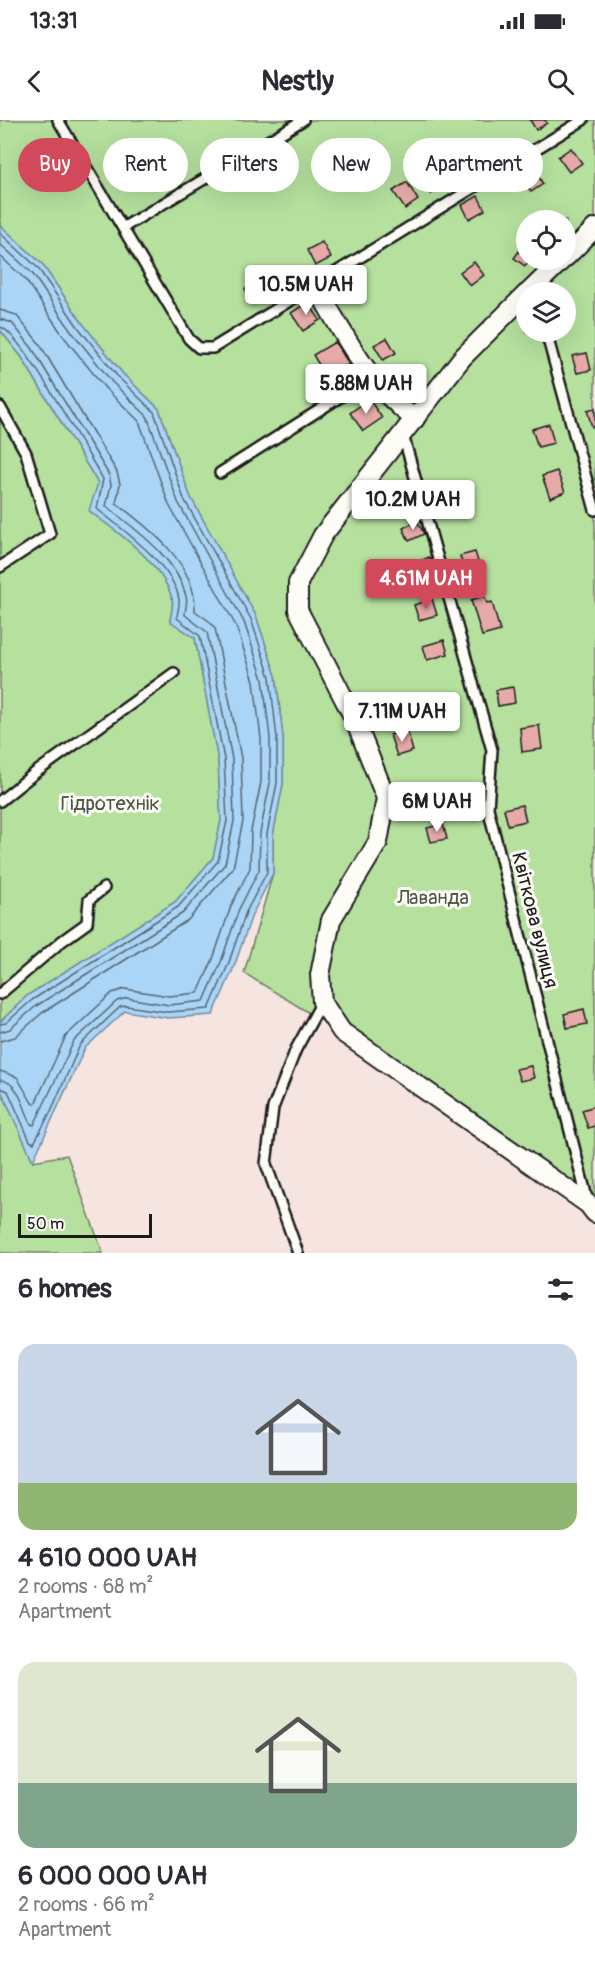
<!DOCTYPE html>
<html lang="en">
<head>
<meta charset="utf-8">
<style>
	:root { --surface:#fff; --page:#f7f7f7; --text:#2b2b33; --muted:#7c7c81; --accent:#d1495b }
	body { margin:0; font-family:Pangolin,sans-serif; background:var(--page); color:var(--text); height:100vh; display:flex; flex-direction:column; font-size:22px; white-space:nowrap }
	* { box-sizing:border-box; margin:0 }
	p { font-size:20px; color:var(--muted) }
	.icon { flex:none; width:33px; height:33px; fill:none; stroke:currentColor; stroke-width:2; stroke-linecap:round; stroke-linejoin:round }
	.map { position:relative; height:1133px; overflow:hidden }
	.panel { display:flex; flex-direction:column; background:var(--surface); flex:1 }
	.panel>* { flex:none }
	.guide { position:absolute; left:18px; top:18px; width:560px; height:54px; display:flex; gap:12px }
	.buttons { position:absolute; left:516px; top:90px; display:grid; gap:12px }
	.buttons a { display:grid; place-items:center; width:60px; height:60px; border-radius:50%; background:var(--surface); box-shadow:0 6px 24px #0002; font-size:30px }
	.scale { position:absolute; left:18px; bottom:15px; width:134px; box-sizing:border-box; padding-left:6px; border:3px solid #1c1c1c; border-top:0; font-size:16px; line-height:21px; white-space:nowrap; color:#1c1c1c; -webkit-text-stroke:4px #fdfcf7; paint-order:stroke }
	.price { position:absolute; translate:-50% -51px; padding:0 14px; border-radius:6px; background:#fff; color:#222; font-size:20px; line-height:39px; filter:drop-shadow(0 2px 3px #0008) }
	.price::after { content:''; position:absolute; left:50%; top:36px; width:18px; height:14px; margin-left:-9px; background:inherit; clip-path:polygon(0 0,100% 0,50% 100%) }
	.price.current { background:var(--accent); color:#fff }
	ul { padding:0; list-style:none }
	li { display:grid; align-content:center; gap:12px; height:318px; padding:0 18px }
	li span { display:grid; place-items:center; height:186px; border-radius:18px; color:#555 }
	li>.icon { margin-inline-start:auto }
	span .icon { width:108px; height:108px; fill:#fffc; stroke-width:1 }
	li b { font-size:26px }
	h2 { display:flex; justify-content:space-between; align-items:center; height:72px; padding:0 18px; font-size:26px }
	.tag { padding:0 21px; border-radius:27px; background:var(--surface); box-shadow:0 6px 24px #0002; font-size:21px; line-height:54px }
	.tag.current { background:var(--accent); color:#fff }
	.status { display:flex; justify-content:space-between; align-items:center; height:42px; padding:0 30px; background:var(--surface); direction:ltr }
	.status svg { height:16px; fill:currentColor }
	header { display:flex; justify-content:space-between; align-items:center; height:78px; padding:0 18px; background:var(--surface); font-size:27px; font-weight:700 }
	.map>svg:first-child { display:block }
</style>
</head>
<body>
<div class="status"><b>13:31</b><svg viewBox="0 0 49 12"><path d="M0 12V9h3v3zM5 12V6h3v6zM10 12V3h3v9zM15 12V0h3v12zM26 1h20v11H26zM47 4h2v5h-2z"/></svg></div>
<header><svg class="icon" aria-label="back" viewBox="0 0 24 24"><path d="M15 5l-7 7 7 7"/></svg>Nestly<svg class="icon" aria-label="search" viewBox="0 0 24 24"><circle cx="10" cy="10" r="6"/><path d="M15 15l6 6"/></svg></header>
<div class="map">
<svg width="595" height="1133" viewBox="0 0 595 1133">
	<rect width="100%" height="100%" fill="#f6e4e0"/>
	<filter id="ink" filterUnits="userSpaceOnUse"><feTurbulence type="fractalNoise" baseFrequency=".0167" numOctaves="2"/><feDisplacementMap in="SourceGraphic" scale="12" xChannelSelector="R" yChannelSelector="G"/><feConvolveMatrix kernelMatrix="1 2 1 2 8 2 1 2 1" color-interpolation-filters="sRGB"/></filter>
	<g filter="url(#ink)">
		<g fill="#b5e09e" stroke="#687e5d" stroke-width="1.5" fill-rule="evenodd">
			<path d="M0 0H595V1081L441 974 244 853 273 753V715L283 664V618L276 556 256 496 190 376 159 289 123 254 83 204 42 144 0 105ZM526 100H566V140H526ZM526 172H566V212H526Z"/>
			<path d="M0 210 21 236 98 363 90 391C118 412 162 443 172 478 174 485 171 494 170 501L195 518 218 640 221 701 213 738 175 782 28 875 0 902Z"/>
			<path d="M0 968 33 1041 67 1035 103 1133H0Z"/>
		</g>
		<path fill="#abd5f6" stroke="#728b9f" stroke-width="1.5" d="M0 105 42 144 83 204 123 254 159 289 190 376 256 496 276 556 283 618V664L273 715V753L252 795 234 847 213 895 168 898 125 891 85 928 33 1041 0 968V902L28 875 175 782 213 738 221 701 218 640 195 518 170 501C171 494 174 485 172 478 162 443 118 412 89 391L98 363 21 236 0 210Z"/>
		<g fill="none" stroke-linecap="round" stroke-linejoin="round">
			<g stroke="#556673" stroke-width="1.5">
				<path d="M0 113 38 148 78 207 118 257 154 292 184 379 251 499 270 557 277 618V663L267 714V752L246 792 228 845 209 889 168 892 126 886 120 887 80 925 51 991 34 1023 30 1021 8 971 0 968"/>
				<path d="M0 124 32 153 72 212 112 262 147 296 178 382 244 502 263 559 270 618V663L260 713 259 750 239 789 221 842 204 881 169 885 127 878 117 881 74 921 34 1005 31 1004C24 989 19 961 0 960"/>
				<path d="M0 136 25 159 64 217 105 268 139 301 169 385 236 506 254 561 261 619V662L251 711 250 748 231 786 213 839 198 873 169 876 125 869 112 873 66 916 35 984 32 983 17 957 0 951"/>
				<path d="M0 190 16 195 39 223 117 352 120 364 116 383C150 409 197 444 195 491L209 501 215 508 241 638 243 701 233 748 188 800 42 893 15 917 0 921"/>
				<path d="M0 199 12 203 32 228 109 355 111 365 106 386C136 410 176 437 186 476 188 482 185 489 185 495L207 512 232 639 234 701 225 744 183 793 36 886 10 909 0 912"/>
				<path d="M0 207C19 209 89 337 103 359L97 389C121 408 175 447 179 480 180 485 177 493 177 498L200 516 224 639 227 701 218 741 178 787 32 880 6 903 0 904"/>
			</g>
		</g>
		<g fill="#e6aba9" stroke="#1c1c1c" stroke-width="1.5">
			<path d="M530 0H545L547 3 536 10Z"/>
			<path d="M487 22 493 33 479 41 473 31Z"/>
			<path d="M571 28 582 43 569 52 558 37Z"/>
			<path d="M534 49 543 64 531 72 521 57Z"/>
			<path d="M435 51 444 67 431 74 422 59Z"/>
			<path d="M407 62 418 80 405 89 393 71Z"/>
			<path d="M478 76 485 90 469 99 462 85Z"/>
			<path d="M322 122 331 138 315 146 307 130Z"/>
			<path d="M522 127 526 130V140H530L525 146 514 138Z"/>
			<path d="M474 142 484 155 470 166 460 152Z"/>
			<path d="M353 160 360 173 346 181 339 167Z"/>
			<path d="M258 161 267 176 254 184 245 169Z"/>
			<path d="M308 182 320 200 303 211 291 193Z"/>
			<path d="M387 218 396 233 383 240 374 225Z"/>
			<path d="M335 222 349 244 327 258 313 235Z"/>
			<path d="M587 233 591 250 577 253 572 236Z"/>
			<path d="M369 279 382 298 363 311 350 293Z"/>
			<path d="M595 288V306L592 307 587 290Z"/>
			<path d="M549 304 554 323 538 327 532 309Z"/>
			<path d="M557 351 565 372 550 378 542 356Z"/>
			<path d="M417 401 424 414 409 421 403 408Z"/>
			<path d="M475 432 481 451 466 456 460 436Z"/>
			<path d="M429 437 437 459 423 464 416 443Z"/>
			<path d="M484 476 487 483 492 482 500 511 482 516 471 480Z"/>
			<path d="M432 479 437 495 419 500 414 485Z"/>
			<path d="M444 520 448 534 427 540 423 526Z"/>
			<path d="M513 567 515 583 498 586 496 570Z"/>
			<path d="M539 605 542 629 522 632 520 608Z"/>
			<path d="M407 610 413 631 397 636 390 615Z"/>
			<path d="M522 685 526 701 508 705 504 689Z"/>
			<path d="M443 704 447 719 431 722 427 708Z"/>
			<path d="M584 889 587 904 567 908 564 894Z"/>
			<path d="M531 946 534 958 520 961 516 949Z"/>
			<path d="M595 986V1006L588 1008 582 990Z"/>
		</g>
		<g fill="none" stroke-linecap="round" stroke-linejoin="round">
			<g stroke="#1c1c1c" stroke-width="14">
				<g id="service">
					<path d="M58 0 189 219 199 228H213L583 0"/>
					<path d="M124 107 303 0"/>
					<path d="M546 212 595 390"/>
					<path d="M0 287 26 333 50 414 0 447"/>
					<path d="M403 315 492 630 488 688 588 1082"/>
					<path d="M220 353 370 258"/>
					<path d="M0 681 35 653 174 553"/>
					<path d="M0 874 62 821 87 803 89 780 104 768"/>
					<path d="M298 1133 266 1044 273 988 296 929 322 882"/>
				</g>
			</g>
			<g stroke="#1c1c1c" stroke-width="22">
				<g id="minor">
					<path d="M566 137 595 108"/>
					<path d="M315 165C345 215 367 264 415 299"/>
					<path d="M529 172 562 140"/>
					<path d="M526 174 462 238 323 415 298 463V490L354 598 386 678 378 722 331 800 320 855 322 882 342 912 588 1084 595 1093"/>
				</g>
			</g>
			<use href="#service" stroke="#fdfcf7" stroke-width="9"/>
			<use href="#minor" stroke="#fdfcf7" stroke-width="18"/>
		</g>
	</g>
	<g text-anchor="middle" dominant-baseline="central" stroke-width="6" stroke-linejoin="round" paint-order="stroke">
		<g font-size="20" fill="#4a5743" stroke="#fdfcf7">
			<text x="110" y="683">Гідротехнік</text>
			<text x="433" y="777">Лаванда</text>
		</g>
		<g font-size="20" fill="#1c1c1c" stroke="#fdfcf7">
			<text transform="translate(535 800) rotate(76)">Квіткова вулиця</text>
		</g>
	</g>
</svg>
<div class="buttons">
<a><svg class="icon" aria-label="locate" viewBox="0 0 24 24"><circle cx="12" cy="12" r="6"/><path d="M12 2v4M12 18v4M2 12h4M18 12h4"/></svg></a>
<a><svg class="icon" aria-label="layers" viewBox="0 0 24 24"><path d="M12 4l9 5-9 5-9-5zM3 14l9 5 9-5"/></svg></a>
</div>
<div class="scale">50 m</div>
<b class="price" style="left:306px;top:196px">10.5M UAH</b>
<b class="price" style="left:366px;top:295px">5.88M UAH</b>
<b class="price" style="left:413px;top:411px">10.2M UAH</b>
<b class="price current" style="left:426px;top:490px">4.61M UAH</b>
<b class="price" style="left:402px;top:623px">7.11M UAH</b>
<b class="price" style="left:437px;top:713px">6M UAH</b>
<div class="guide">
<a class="tag current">Buy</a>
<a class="tag">Rent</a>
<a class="tag">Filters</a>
<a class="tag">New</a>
<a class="tag">Apartment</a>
</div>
</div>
<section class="panel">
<h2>6 homes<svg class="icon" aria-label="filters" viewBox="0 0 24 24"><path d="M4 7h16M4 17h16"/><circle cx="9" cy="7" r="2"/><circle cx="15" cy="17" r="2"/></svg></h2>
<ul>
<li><span style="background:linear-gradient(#c9d6e8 75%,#8fb573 0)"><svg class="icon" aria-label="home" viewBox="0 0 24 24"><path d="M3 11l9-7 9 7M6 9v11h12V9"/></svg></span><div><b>4 610 000 UAH</b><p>2 rooms · 68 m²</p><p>Apartment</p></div></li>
<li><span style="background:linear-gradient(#dfe7d0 65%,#7fa58c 0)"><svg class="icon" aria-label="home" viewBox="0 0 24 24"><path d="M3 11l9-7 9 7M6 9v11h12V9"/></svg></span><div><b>6 000 000 UAH</b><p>2 rooms · 66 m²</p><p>Apartment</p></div></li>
</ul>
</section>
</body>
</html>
